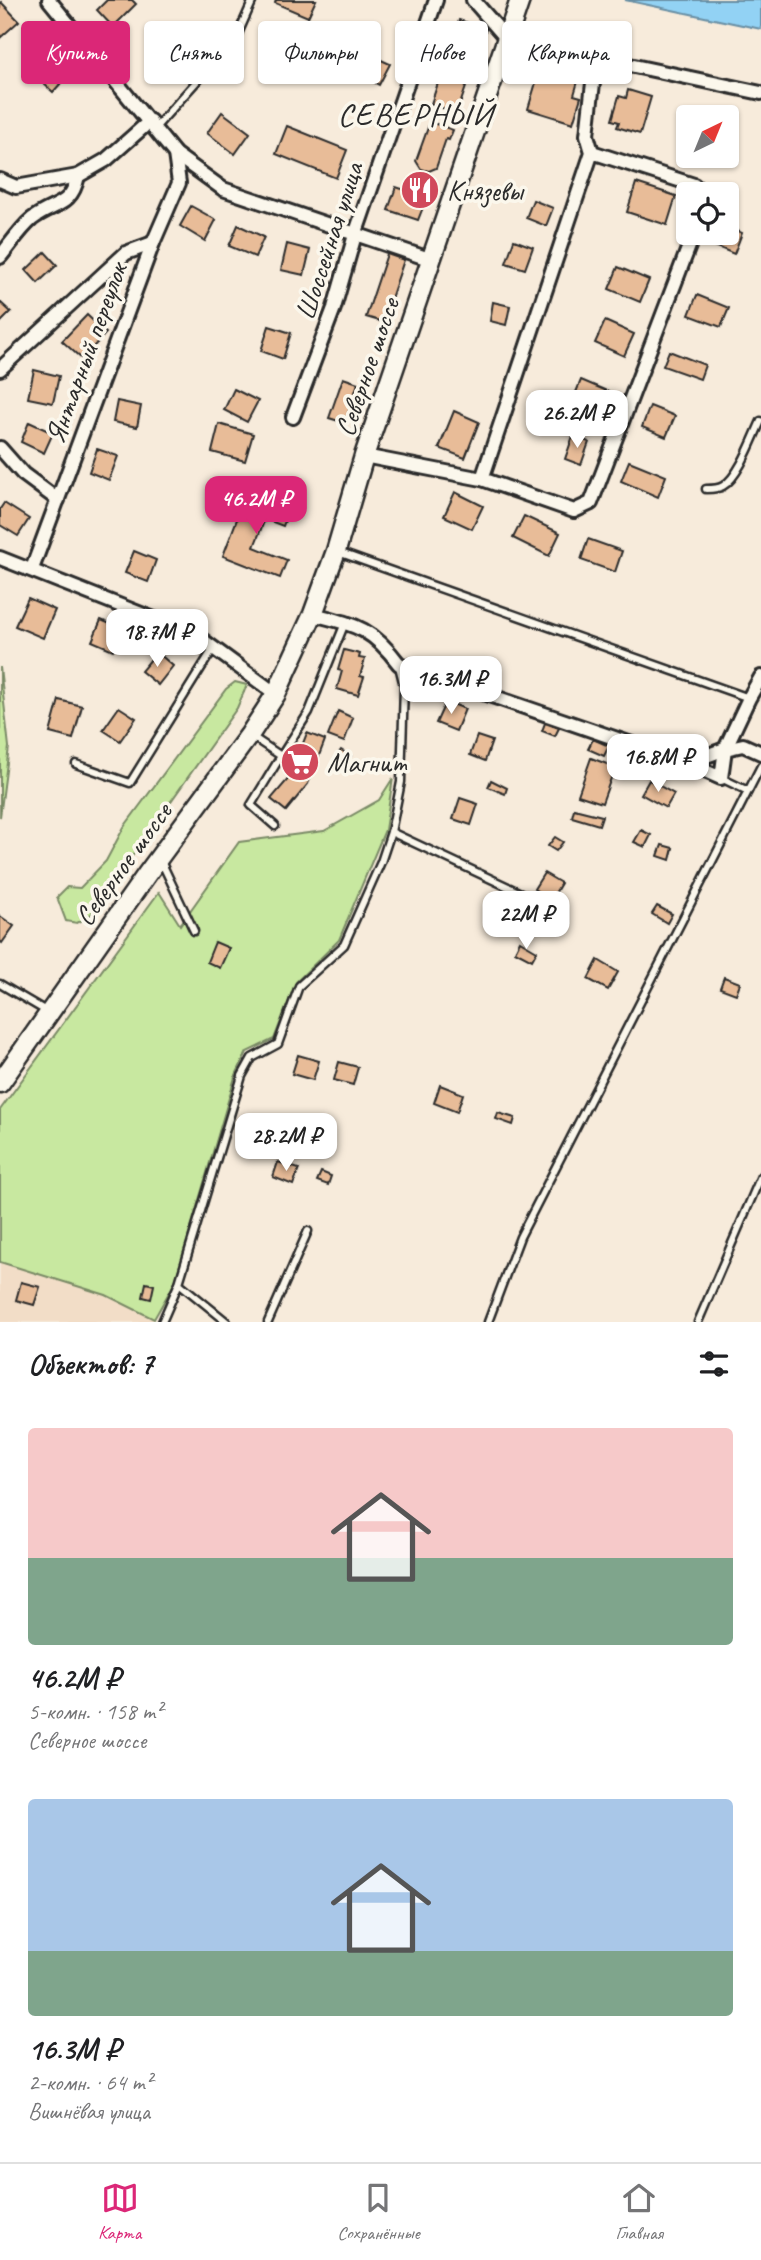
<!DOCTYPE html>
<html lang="ru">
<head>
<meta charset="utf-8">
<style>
	:root { --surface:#fff; --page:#f6f6f6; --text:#202124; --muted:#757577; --line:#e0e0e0; --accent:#db2777 }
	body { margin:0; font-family:Caveat,sans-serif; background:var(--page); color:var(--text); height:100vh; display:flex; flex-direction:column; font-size:26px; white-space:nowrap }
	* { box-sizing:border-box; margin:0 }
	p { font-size:23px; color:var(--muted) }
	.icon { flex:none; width:38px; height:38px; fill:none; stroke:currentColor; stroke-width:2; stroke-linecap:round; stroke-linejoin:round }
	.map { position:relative; height:1322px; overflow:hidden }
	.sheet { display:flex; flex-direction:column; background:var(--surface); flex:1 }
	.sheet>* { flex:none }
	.banner { position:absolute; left:21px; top:21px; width:719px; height:63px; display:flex; gap:14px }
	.needle { width:46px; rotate:43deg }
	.fabs { position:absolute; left:676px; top:105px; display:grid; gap:14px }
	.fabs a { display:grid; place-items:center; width:63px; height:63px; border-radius:7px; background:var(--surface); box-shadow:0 2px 5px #0004; font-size:35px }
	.price { position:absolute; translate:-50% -60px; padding:0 16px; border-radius:14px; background:#fff; color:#222; font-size:23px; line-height:46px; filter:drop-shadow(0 2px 4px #0008) }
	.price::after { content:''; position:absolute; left:50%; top:42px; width:21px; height:16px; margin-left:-10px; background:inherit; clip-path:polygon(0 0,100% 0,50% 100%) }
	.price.active { background:var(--accent); color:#fff }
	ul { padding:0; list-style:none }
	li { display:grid; align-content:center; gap:14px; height:371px; padding:0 28px }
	li span { display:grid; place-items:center; height:217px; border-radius:7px; color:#555 }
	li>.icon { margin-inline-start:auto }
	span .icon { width:126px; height:126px; fill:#fffc; stroke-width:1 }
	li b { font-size:30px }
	h2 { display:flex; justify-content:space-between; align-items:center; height:84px; padding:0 28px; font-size:30px }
	.tag { padding:0 24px; border-radius:7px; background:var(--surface); box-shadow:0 2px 5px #0004; font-size:24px; line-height:63px }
	.tag.active { background:var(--accent); color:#fff }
	.menu { display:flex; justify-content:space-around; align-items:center; height:98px; border-top:2px solid var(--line); background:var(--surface); font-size:19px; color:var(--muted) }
	.menu a { display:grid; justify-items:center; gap:4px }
	.menu .active { color:var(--accent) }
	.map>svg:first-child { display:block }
</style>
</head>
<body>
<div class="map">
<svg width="761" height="1322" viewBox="0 0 761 1322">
	<rect width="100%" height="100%" fill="#f7ebdb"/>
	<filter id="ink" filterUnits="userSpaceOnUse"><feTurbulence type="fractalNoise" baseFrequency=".0143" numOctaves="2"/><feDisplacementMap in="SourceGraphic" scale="14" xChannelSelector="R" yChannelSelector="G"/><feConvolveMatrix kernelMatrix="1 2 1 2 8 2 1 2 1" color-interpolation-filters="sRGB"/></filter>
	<g filter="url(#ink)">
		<path fill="#f2ddc7" d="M0 1262 106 1295 154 1319 153 1322H0Z"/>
		<g fill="#c8e8a0" stroke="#7a8a66" stroke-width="2">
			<path d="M0 667 9 747 0 817Z"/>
			<path d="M235 682 247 685 237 708 89 917 77 923 66 921 57 897 67 887 80 888 106 861 124 827 226 689Z"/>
			<path d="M393 778 385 830 339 940 296 982 274 1039 247 1052 235 1077 175 1282 154 1319 106 1295 0 1262V1110L159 892 180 925 239 842 324 831 379 800Z"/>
		</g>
		<path fill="#92d2f4" stroke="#698fa4" stroke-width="2" d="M625 0H761V29Z"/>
		<g fill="#e8bc98" stroke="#2b2b2b" stroke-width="2">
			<path d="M107 0H132L136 4 113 27 97 10Z"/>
			<path d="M276 0H316L308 17 275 3Z"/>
			<path d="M1 2 19 21 0 38V3Z"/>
			<path d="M459 20 486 29 457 113 431 104Z"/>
			<path d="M275 34 302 48 292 68 265 55Z"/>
			<path d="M368 54 390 64 379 85 358 74Z"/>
			<path d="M53 56 71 72 53 92 35 76Z"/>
			<path d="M544 56 570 65 567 74 579 78 574 95 581 97 573 123 528 109Z"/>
			<path d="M628 90 651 97 640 134 617 127 619 122 612 120 619 96 626 98Z"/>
			<path d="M222 112 250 133 235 154 207 133Z"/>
			<path d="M726 120 735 123 728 141 726 140Z"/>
			<path d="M430 122 453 130 449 140 446 139 436 168 429 171 421 169 416 161Z"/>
			<path d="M287 126 347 150 336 178 276 154Z"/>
			<path d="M409 180 431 187 418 220 388 210 396 187 405 190Z"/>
			<path d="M636 183 676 196 667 225 627 212Z"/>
			<path d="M533 200 553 208 546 226 526 218Z"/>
			<path d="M191 206 216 220 205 241 180 226Z"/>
			<path d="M238 225 264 237 255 257 229 246Z"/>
			<path d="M726 226 742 233 734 254 710 244 715 233H726Z"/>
			<path d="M514 240 533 247 525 269 506 263Z"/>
			<path d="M287 244 310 250 304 275 281 270Z"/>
			<path d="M45 252 57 265 38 283 26 270Z"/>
			<path d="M387 254 404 260 383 322 366 317Z"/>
			<path d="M618 267 649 280 640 302 609 289Z"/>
			<path d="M697 295 729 308 721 327 689 315Z"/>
			<path d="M0 302 11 312 0 323Z"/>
			<path d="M493 302 510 306 506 325 490 321Z"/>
			<path d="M87 315 106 333 82 359 62 341Z"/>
			<path d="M605 321 634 334 624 356 595 343Z"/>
			<path d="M269 326 291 333 283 359 261 351Z"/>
			<path d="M669 351 705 365 700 379 663 366Z"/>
			<path d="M34 370 59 376 53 403 28 398Z"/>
			<path d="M343 378 358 383 345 423 329 418Z"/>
			<path d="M581 380 614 394 604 416 572 402Z"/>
			<path d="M234 389 258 401 247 422 224 410Z"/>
			<path d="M117 401 141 406 137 427 113 422Z"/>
			<path d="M650 406 675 416 666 437 642 427Z"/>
			<path d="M454 411 479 422 465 458 439 448Z"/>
			<path d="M29 422 53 433 44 453 21 442Z"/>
			<path d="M219 424 253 434 245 461 212 452Z"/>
			<path d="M573 436 589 442 581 465 565 459Z"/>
			<path d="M97 449 118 456 109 480 89 472Z"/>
			<path d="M629 461 666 476 658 497 621 481Z"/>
			<path d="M455 492 483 506 472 529 444 516Z"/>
			<path d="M247 493 289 510 283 526 265 519 254 547 287 560 280 578 223 556Z"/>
			<path d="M4 503 29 519 18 536 0 525V509Z"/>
			<path d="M524 516 560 533 549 556 513 538Z"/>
			<path d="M588 539 622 551 615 572 581 560Z"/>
			<path d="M134 551 156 560 148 582 125 573Z"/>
			<path d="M28 598 55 610 43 638 15 626Z"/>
			<path d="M101 620 122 629 113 650 92 641Z"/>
			<path d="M344 650 360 654 359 658 365 659 360 676 364 677 358 695 337 689 342 671 338 670Z"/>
			<path d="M157 652 173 666 158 685 141 671Z"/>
			<path d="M59 700 82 706 73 739 50 733Z"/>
			<path d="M446 701 465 709 456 731 436 723Z"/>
			<path d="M119 707 136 718 120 741 103 730Z"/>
			<path d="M338 711 353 718 344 742 328 736Z"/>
			<path d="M545 723 559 728 555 736 542 731Z"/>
			<path d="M307 733 325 740 308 784 286 811 271 799 290 777Z"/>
			<path d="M477 736 492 741 485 761 470 755Z"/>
			<path d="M593 739 609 746 604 756 588 749Z"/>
			<path d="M341 750 351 756 344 766 334 760Z"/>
			<path d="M591 758 615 767 602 803 578 795Z"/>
			<path d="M491 780 507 788 505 794 488 787Z"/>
			<path d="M649 780 674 794 666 808 641 794Z"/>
			<path d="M460 798 478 804 471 825 453 819Z"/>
			<path d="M574 809 602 816 599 825 572 817Z"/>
			<path d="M641 830 651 835 645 847 634 842Z"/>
			<path d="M555 837 563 842 556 851 548 846Z"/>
			<path d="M662 845 673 848 670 860 658 856Z"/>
			<path d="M544 873 561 883 551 900 534 889Z"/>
			<path d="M657 906 672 914 667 923 652 914Z"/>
			<path d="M0 916 14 926 2 943 0 941Z"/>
			<path d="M520 941 537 951 532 960 515 951Z"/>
			<path d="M215 942 229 948 220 968 207 962Z"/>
			<path d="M598 960 618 972 608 990 588 979Z"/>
			<path d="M724 977 740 983 736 994 720 988Z"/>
			<path d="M298 1055 319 1061 313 1080 292 1074Z"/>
			<path d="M339 1062 358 1067 353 1085 334 1080Z"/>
			<path d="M440 1085 463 1094 457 1112 434 1103Z"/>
			<path d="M498 1113 515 1118 513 1125 496 1119Z"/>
			<path d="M278 1162 299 1169 293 1185 273 1177Z"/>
			<path d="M321 1172 331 1176 328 1185 317 1181Z"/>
			<path d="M21 1282 40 1287 34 1305 16 1300Z"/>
			<path d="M146 1283 154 1285 151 1299 143 1297Z"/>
		</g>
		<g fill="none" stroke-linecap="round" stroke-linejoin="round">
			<g stroke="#2b2b2b" stroke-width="11">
				<g id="service">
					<path d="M155 128 237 36 253 0"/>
					<path d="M706 489C712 489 718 489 723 486 739 477 753 438 761 421"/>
					<path d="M338 552 749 698"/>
					<path d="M251 736 281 756 251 805 275 826"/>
					<path d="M281 756 309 712 345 623"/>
					<path d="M76 764 130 783 213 649"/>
					<path d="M721 778 748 791"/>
					<path d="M391 832 540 902"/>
					<path d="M160 859 194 931"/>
					<path d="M0 984 46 1011"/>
					<path d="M162 1322 179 1283"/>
					<path d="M227 1322 179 1283 242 1076 252 1058 278 1044 299 986 344 945 381 862 391 832 401 782 404 686 399 666"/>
					<path d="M268 1322 308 1231"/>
					<path d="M488 1322 520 1237 761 766"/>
					<path d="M698 1322 761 1176"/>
				</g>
			</g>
			<g stroke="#2b2b2b" stroke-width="18">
				<g id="minor">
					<path d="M49 0 175 154 223 189 432 260"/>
					<path d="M473 0 507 39 761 93"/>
					<path d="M592 152 694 185 701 194"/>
					<path d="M0 180 16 187 78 176 106 160 150 121"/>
					<path d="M0 257C10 245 20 229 32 219 54 202 71 208 78 176"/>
					<path d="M0 369 126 253 153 243"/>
					<path d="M293 417 334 308 355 235 436 0"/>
					<path d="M0 448 23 474 58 500"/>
					<path d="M364 456 482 479 592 152 587 135 596 57"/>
					<path d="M482 479 574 511 591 503 694 233"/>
					<path d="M0 558 197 636 276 694"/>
					<path d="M32 569 153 243 179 183 175 154"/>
					<path d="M313 614C355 625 371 627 399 664L687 763 721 778 725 749 749 698 761 677"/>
					<path d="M687 763 725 749 743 745 761 753"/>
				</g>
			</g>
			<g stroke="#2b2b2b" stroke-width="23">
				<path id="secondary" d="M0 1083 147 874 250 734 276 694 313 614 336 551 364 456 520 0"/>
			</g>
			<use href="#service" stroke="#fbf7ec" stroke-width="6"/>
			<use href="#minor" stroke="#fbf7ec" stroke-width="12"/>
			<use href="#secondary" stroke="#fbf7ec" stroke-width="18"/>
		</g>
	</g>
	<defs>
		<g id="restaurant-disc" transform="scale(2.0125)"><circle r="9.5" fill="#d1495b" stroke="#fbf7ec"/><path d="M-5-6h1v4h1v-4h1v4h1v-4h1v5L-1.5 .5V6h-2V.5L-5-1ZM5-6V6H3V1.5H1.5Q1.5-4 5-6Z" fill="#fff"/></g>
		<g id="supermarket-disc" transform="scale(2.0125)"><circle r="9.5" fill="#d1495b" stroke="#fbf7ec"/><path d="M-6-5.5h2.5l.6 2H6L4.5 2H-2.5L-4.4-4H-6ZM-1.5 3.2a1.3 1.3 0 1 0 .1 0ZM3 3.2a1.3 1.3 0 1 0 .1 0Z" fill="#fff"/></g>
	</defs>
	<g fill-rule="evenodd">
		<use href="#restaurant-disc" x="420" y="190"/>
		<use href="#supermarket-disc" x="300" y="762"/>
	</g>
	<g text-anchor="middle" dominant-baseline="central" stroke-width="7" stroke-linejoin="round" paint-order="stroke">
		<g font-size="28" fill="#2b2b2b" stroke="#fbf7ec" text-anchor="start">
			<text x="447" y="190">Князевы</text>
			<text x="327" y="762">Магнит</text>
		</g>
		<g font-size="28" fill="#2b2b2b" stroke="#fbf7ec">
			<text transform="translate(329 241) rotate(-72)">Шоссейная улица</text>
			<text transform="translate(86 353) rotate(-70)">Янтарный переулок</text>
			<text transform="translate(367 367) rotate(-71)">Северное шоссе</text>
			<text transform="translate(123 864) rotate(-54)">Северное шоссе</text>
		</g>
		<g font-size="32" letter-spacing="2" fill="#2b2b2b" stroke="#fbf7ec">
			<text x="416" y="114">СЕВЕРНЫЙ</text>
		</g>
	</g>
</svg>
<div class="fabs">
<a><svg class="needle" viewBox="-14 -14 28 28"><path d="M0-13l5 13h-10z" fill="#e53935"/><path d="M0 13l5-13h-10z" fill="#757577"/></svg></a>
<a><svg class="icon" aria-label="locate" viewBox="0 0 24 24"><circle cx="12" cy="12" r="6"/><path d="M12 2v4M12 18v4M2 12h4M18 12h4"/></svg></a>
</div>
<b class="price" style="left:577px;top:450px">26.2M ₽</b>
<b class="price active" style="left:256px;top:536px">46.2M ₽</b>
<b class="price" style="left:157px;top:669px">18.7M ₽</b>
<b class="price" style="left:451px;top:716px">16.3M ₽</b>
<b class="price" style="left:658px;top:794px">16.8M ₽</b>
<b class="price" style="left:526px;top:951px">22M ₽</b>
<b class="price" style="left:286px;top:1173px">28.2M ₽</b>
<div class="banner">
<a class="tag active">Купить</a>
<a class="tag">Снять</a>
<a class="tag">Фильтры</a>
<a class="tag">Новое</a>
<a class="tag">Квартира</a>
</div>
</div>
<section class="sheet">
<h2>Объектов: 7<svg class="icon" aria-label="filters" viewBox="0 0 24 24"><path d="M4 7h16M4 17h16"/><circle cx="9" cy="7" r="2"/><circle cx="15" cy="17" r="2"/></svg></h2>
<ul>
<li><span style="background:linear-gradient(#f6c9c9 60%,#7fa58c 0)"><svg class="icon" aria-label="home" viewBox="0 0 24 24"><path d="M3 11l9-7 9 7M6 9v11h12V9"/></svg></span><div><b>46.2M ₽</b><p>5-комн. · 158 m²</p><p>Северное шоссе</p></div></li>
<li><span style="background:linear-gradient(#a9c7e8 70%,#7fa58c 0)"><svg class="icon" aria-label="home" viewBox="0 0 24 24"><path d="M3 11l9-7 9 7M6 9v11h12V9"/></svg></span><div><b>16.3M ₽</b><p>2-комн. · 64 m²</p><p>Вишнёвая улица</p></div></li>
</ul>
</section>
<nav class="menu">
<a class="active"><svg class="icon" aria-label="map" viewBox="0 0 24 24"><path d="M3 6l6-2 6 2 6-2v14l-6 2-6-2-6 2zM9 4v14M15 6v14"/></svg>Карта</a>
<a><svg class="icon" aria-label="saved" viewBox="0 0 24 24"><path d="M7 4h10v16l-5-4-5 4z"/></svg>Сохранённые</a>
<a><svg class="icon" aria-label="home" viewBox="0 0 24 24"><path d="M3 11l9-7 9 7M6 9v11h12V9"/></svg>Главная</a>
</nav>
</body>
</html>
